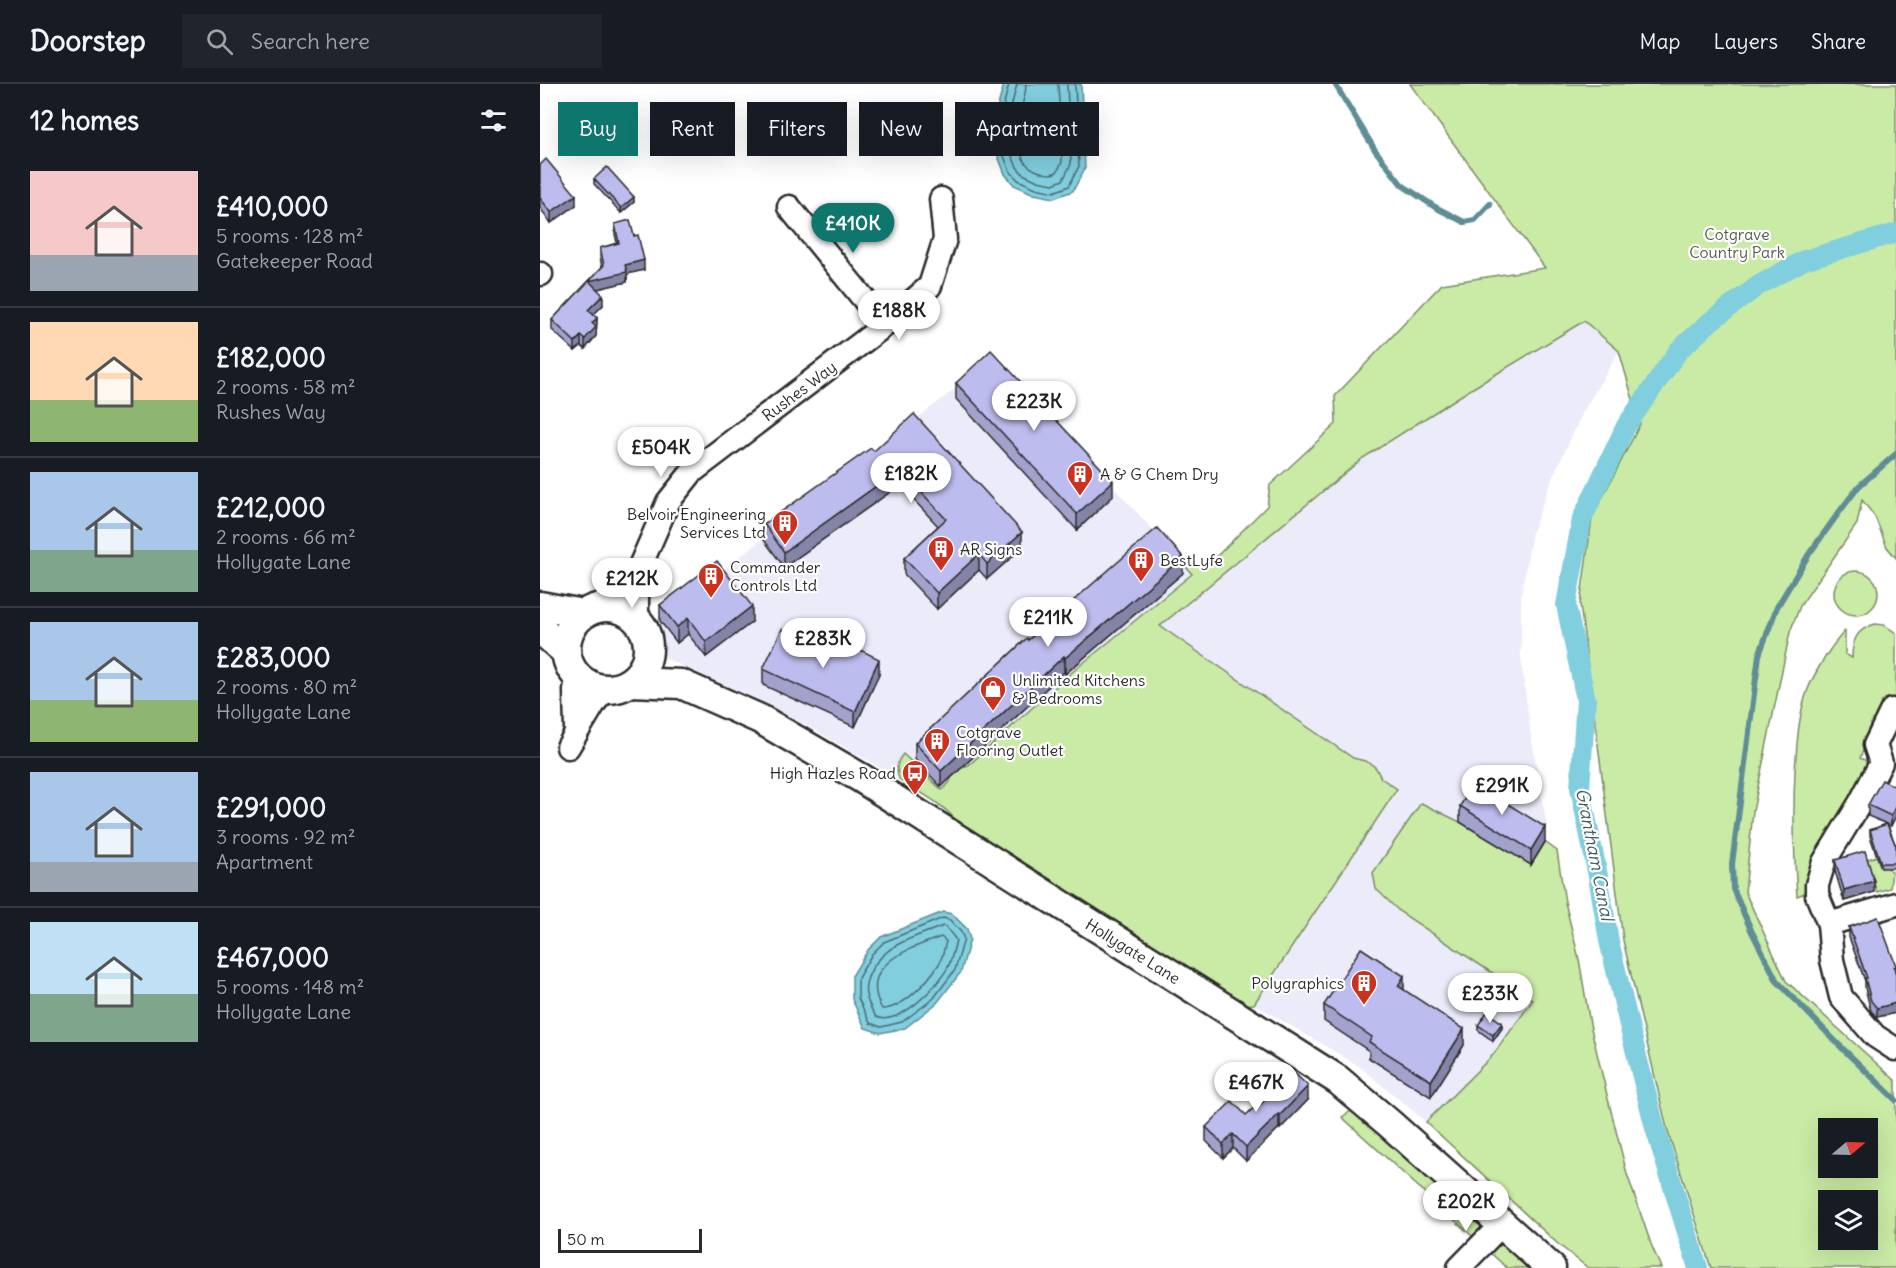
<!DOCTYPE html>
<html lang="en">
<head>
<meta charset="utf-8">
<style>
	:root { --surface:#171b24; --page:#20242c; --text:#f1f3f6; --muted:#9ea1a6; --line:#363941; --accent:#0f766e }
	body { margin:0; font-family:Delius,sans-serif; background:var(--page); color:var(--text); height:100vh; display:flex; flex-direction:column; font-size:22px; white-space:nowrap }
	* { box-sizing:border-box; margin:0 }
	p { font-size:20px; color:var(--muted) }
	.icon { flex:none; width:33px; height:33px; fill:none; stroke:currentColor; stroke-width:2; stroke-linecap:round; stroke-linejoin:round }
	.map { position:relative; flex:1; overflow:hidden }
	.side { display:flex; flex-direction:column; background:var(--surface); width:540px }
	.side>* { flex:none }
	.guide { position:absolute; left:18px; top:18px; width:570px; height:54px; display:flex; gap:12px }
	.needle { width:39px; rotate:71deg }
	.buttons { position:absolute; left:1278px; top:1034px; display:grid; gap:12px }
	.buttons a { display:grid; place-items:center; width:60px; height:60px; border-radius:0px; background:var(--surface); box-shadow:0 6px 24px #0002; font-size:30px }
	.scale { position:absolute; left:18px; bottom:15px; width:144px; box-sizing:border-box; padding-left:6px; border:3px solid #2b2b2b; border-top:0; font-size:16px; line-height:21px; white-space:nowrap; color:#2b2b2b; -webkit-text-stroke:4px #fff; paint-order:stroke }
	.price { position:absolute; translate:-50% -51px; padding:0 14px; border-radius:21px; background:#fff; color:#222; font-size:20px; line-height:39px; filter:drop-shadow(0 2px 3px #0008) }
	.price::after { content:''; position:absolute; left:50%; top:36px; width:18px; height:14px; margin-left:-9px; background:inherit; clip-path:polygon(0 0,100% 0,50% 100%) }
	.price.current { background:var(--accent); color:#fff }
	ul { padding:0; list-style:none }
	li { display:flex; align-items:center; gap:18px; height:150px; padding:0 30px }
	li+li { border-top:2px solid var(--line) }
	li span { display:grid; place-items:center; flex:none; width:168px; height:120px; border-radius:0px; color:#555 }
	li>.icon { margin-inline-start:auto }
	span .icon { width:72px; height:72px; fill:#fffc; stroke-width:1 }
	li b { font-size:26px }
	h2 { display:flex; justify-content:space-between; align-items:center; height:72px; padding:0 30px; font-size:26px }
	.chip { padding:0 21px; border-radius:0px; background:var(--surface); box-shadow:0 6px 24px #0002; font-size:21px; line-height:54px }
	.chip.current { background:var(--accent); color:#fff }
	header { display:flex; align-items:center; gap:36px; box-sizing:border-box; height:84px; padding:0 30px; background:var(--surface); border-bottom:2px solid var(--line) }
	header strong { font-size:28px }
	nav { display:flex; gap:33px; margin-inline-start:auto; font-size:21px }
	.search { width:420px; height:54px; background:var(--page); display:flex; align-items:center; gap:15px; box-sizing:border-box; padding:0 21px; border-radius:0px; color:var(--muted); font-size:22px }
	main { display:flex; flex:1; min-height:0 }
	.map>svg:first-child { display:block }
</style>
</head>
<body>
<header>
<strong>Doorstep</strong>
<div class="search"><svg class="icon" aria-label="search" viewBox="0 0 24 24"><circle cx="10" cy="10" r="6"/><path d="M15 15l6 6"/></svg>Search here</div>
<nav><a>Map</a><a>Layers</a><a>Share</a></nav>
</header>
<main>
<section class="side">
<h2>12 homes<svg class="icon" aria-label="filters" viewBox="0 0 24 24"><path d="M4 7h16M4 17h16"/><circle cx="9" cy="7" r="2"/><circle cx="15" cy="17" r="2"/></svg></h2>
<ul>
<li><span style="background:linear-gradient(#f6c9c9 70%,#9aa5b1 0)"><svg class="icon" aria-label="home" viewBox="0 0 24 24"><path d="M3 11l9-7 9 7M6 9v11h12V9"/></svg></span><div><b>£410,000</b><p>5 rooms · 128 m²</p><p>Gatekeeper Road</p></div></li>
<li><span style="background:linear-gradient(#ffd9b3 65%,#8fb573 0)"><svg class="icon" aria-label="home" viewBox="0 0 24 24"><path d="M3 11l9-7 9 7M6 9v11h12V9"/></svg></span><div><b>£182,000</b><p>2 rooms · 58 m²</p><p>Rushes Way</p></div></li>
<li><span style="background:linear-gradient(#a9c7e8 65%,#7fa58c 0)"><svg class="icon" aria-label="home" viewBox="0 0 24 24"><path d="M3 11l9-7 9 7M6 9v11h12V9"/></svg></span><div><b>£212,000</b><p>2 rooms · 66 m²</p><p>Hollygate Lane</p></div></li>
<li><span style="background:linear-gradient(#a9c7e8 65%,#8fb573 0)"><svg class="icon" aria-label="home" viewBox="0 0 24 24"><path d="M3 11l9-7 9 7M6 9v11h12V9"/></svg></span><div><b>£283,000</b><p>2 rooms · 80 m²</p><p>Hollygate Lane</p></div></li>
<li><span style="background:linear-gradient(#a9c7e8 75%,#9aa5b1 0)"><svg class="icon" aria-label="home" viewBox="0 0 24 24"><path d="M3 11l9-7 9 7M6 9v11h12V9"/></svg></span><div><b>£291,000</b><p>3 rooms · 92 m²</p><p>Apartment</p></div></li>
<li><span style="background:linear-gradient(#bfe0f5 60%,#7fa58c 0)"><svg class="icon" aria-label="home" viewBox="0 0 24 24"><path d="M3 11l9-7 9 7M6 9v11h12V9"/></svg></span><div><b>£467,000</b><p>5 rooms · 148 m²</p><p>Hollygate Lane</p></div></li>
</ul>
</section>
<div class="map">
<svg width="1356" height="1184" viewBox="0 0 1356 1184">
	<rect width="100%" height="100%" fill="#fff"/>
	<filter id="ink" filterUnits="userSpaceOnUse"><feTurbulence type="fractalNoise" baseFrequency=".0167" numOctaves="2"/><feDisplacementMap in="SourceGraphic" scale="12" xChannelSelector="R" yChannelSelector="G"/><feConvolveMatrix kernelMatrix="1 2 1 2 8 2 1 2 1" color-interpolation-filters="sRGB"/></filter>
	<g filter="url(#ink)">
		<path fill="#ebebfa" d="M1044 237 1079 267 1043 328 1013 392 992 448 981 511V576L990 645 1006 738 1005 758 991 781 920 738 836 805 858 827 993 916 953 971 886 1038 819 982 714 920 767 831 857 705 639 554 402 723 353 691 266 641 209 611 101 564 115 539 456 273 646 483 664 506 823 374 928 307Z"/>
		<g fill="#c9eba5" stroke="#7a8b68" stroke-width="1.5" fill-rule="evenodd">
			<path d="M870 0H1356V474L1347 463 1335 433 1322 416 1317 440 1260 522 1250 548 1213 727 1205 808 1246 897 1356 997V1184H1171L1127 1045 1083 856 1040 520 1052 434 1100 340 1079 267 1044 237 928 307 823 374 620 542 813 674 825 677 831 680 836 684 841 694 857 705 714 920 704 921 419 741C407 721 378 708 359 695 356 685 356 679 363 670L402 706 409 699 412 693 416 690 420 685 430 680 531 589 652 490 646 483 670 479 727 422 730 401 796 340 795 312 902 200 1005 184ZM1288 1044H1328V1083H1288ZM1288 1116H1328V1155H1288Z"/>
			<circle cx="1316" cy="509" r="22"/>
			<path d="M1335 540 1344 541 1356 549V628L1342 621 1320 674 1325 676 1328 683 1269 808 1257 812C1254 771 1253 729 1255 687 1257 660 1258 631 1268 605 1275 588 1292 560 1305 547V570L1312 574C1312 556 1317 545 1335 540Z"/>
			<path d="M881 719 920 738 991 781 1005 758 1017 767 1025 818 1039 875 1050 940 1068 1015 1087 1090 1111 1160 1121 1184H1048L1018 1160 886 1038 953 971 993 916 860 828 836 805 833 789Z"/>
			<path d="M1343 770 1350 787H1352L1350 804 1337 808 1331 790 1322 777Z"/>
			<path d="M811 1027 819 1028 957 1155 991 1184H967L802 1033Z"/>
		</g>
		<g fill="#80cede" stroke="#5e8d96" stroke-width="1.5">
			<path d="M464 0H541L545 84 533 107 514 114 494 110 474 101 465 90 456 67 451 47Z"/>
			<path d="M403 828 412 830 427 845 430 855 421 888 397 919 365 944 340 949 325 944 312 915V892L328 866 341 853Z"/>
		</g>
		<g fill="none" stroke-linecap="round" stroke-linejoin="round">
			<g stroke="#4d6c73" stroke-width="1.5">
				<path d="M469 0 457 47 461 65 470 87 478 96 496 104 514 108 529 102 539 82 535 0"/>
				<path d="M477 0 465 47 468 63 477 83 483 90 498 97 513 100 523 96 531 80 527 0"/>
				<path d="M486 0C485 28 468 38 480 68 484 77 486 82 495 86 502 89 510 92 517 88L522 78 518 0"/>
				<path d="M403 834 410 836 421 848 424 855 415 886 393 915 362 938 341 943 330 939 318 914V894L332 870 344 858Z"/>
				<path d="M403 842 406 843 416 856C414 864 412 875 408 883 398 902 359 943 336 933 325 915 321 904 332 885 348 858 376 853 403 842Z"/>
				<path d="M401 853 406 857C404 864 403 873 399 880 388 897 363 925 342 925 317 880 369 865 401 853Z"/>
			</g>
			<g stroke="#5e8d96" stroke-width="6">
				<path d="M795 0 835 66 862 101 895 123 924 138 935 136 950 120"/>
				<path d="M1356 370 1319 402 1300 427 1269 470 1237 523 1219 571 1192 780 1193 805 1212 848 1237 897 1302 964 1356 1016"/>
			</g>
			<path stroke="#80cede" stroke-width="20" d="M1158 1184 1115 1044 1090 945 1069 857 1058 792 1040 704 1046 616 1026 521 1042 435 1086 342 1139 266 1171 237 1219 201 1264 176 1356 149"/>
			<g stroke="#2b2b2b" stroke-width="27">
				<g id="minor">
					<path d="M249 123 345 241"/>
					<path d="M0 190H1"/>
					<path d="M94 496 97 510V536"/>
					<path d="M63 523 94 496 128 418 152 388 345 241 390 202 405 155 401 115"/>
					<path d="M1352 626 1335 661 1341 679 1320 719 1284 778 1277 801V811L1289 840 1292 876 1301 913 1335 952 1355 965"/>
					<path d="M36 646 35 607 37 592"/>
					<path d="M28 663 55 618 66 605"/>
					<path d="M1289 840 1356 820"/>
					<path d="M919 1184 962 1140"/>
				</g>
			</g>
			<g stroke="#2b2b2b" stroke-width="33">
				<g id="tertiary">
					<path d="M0 522 43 530"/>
					<circle cx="67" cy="564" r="41"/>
					<path d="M0 545 26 568"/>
					<path d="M91 598 141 600 220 635 321 694 798 996 850 1040 1011 1184"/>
				</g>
			</g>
			<use href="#minor" stroke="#fff" stroke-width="22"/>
			<use href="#tertiary" stroke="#fff" stroke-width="28"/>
		</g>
		<g fill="#a3a2cd" stroke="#2b2b2b" stroke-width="1.5">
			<path d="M0 81 36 121 11 139 0 124Z"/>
			<path d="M54 95 94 118 81 129 54 100Z"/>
			<path d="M75 140 94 152 104 186 87 190V198L57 205 63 221 53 231 57 234 56 252 45 265 41 262 35 267 12 246V236L62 183 60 173V164L77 159 75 150Z"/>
			<path d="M416 299 573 412 537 446 416 315Z"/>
			<path d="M334 367 482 464 447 495 439 486 397 525 364 490V474L398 442 360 401 244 483 224 456V440Z"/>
			<path d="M643 489 525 590 524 588 401 703 375 675V659L488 556Z"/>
			<path d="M120 521 212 538 166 573 148 550 137 559 120 537Z"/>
			<path d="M223 585 339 590 315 643 223 601Z"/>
			<path d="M1356 703 1351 742 1348 741 1355 760H1356V784H1341L1330 752V746L1347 740 1328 732V721Z"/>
			<path d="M920 722 1005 758 991 781 920 738Z"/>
			<path d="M1295 776 1334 808 1304 817 1295 787Z"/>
			<path d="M1309 843 1356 882V929L1337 933 1331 927 1325 904V897L1309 853Z"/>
			<path d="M864 907 924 961 891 1013 829 974V967L784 937V921Z"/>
			<path d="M938 941 962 944 953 957 938 946Z"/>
			<path d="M768 1016 740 1045 739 1044 706 1077 693 1064 683 1074 666 1057V1043L706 1031 719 1022Z"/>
		</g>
		<g fill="#8484a7" stroke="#2b2b2b" stroke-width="1.5">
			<path d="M36 111V121L11 139V128Z"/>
			<path d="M94 113V118L81 129V124Z"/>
			<path d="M104 176V186L87 190V198L49 207V197L85 181Z"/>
			<path d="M63 211V221L48 236V226Z"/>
			<path d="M57 234 56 252 45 265V255L52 239Z"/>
			<path d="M41 252V262L35 267V258Z"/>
			<path d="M360 385V401L244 483V468Z"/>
			<path d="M573 397V412L537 446V430Z"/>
			<path d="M482 448V464L447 495V480Z"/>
			<path d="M439 470V486L397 525V509Z"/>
			<path d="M643 473V489L525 590V574Z"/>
			<path d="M212 522V538L166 573V558Z"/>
			<path d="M148 534V550L137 559V543Z"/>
			<path d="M524 572V588L401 703V687Z"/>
			<path d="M339 575V590L315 643V628Z"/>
			<path d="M1356 721V732L1351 742V732Z"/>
			<path d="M1005 743V758L991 781V766Z"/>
			<path d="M1334 797V808L1304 817V806Z"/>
			<path d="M864 892V908L858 902Z"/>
			<path d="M1356 919V929L1337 933V924Z"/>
			<path d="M962 939V944L953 957V951Z"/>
			<path d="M924 945V961L891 1013V997Z"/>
			<path d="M768 1002V1016L740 1045V1031Z"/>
			<path d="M739 1030V1044L706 1077V1063Z"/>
			<path d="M693 1050V1064L683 1074V1060Z"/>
		</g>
		<g fill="#bdbcee" stroke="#2b2b2b" stroke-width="1.5">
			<path d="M6 75 36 111 11 128 0 114V81Z"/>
			<path d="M67 83 94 113 81 124 54 95Z"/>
			<path d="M90 136 94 152 98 151 104 176 85 181 87 188 49 197 63 211 48 226 57 234 52 239 56 243 45 255 41 252 35 258 12 236 64 181 60 164 79 159 75 140Z"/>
			<path d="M451 266 573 397 537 430 416 299Z"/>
			<path d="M374 330 482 448 447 480 439 470 397 509 364 474 406 435 360 385 244 468 224 440 331 364 334 367Z"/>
			<path d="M617 444 643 473 525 574 524 572 401 687 375 659 487 554 488 556Z"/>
			<path d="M177 477 212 522 166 558 148 534 137 543 120 521Z"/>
			<path d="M242 545 294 570 300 556 339 575 315 628 223 585Z"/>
			<path d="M1342 696 1356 703V721L1351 732 1328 721Z"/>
			<path d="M934 699 1005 743 991 766 920 722Z"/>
			<path d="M1347 740 1355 760H1356V779H1341L1330 746Z"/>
			<path d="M1325 767 1334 797 1304 806 1295 776Z"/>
			<path d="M1338 833 1356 882 1354 883 1356 891V919L1337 924 1331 917 1325 894H1327L1309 843Z"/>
			<path d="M821 864 864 892 858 902 924 945 891 997 829 958 832 953 784 921Z"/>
			<path d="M947 928 962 939 953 951 938 941Z"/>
			<path d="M752 987 768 1002 740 1031 739 1030 706 1063 693 1050 683 1060 666 1043 692 1017 706 1031 718 1020 719 1022Z"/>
		</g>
	</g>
	<defs>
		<g id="building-pin" transform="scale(1.35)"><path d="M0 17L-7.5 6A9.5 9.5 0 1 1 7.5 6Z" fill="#c8321e" stroke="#fff"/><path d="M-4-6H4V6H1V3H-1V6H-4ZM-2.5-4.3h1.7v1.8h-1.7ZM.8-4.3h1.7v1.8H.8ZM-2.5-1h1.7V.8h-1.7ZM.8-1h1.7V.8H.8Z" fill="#fff"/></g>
		<g id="shop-pin" transform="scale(1.35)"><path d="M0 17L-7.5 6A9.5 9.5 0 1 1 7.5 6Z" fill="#c8321e" stroke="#fff"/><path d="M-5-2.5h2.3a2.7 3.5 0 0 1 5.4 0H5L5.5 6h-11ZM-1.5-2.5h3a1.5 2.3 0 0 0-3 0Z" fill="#fff"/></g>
		<g id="bus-pin" transform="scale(1.35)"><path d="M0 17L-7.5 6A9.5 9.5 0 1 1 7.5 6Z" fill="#c8321e" stroke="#fff"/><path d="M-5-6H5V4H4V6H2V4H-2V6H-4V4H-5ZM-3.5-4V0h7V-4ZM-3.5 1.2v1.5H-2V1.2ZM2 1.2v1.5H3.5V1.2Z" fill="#fff"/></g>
	</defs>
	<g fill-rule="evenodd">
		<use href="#building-pin" x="540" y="390"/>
		<use href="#building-pin" x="245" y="439"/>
		<use href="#building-pin" x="401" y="465"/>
		<use href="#building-pin" x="601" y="476"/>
		<use href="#building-pin" x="171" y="492"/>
		<use href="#shop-pin" x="453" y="605"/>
		<use href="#building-pin" x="397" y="657"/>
		<use href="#bus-pin" x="375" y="689"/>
		<use href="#building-pin" x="824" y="899"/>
	</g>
	<g text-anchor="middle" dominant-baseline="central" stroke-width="4.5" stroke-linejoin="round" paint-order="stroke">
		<g font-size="16" fill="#525b4a" stroke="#fff">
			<text x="1197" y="150">Cotgrave<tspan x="1197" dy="18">Country Park</tspan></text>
		</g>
		<g font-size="16" fill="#2b2b2b" stroke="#fff">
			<text transform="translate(259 307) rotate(-37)">Rushes Way</text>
			<text transform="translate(593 867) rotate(32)">Hollygate Lane</text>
		</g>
		<g font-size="16" fill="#2b2b2b" stroke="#fff" text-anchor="start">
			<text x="560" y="390">A &amp; G Chem Dry</text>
			<text x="226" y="430" text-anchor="end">Belvoir Engineering<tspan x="226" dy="18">Services Ltd</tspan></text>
			<text x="420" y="465">AR Signs</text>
			<text x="620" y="476">BestLyfe</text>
			<text x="190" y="483">Commander<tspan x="190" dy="18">Controls Ltd</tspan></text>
			<text x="472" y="596">Unlimited Kitchens<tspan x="472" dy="18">&amp; Bedrooms</tspan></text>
			<text x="416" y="648">Cotgrave<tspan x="416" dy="18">Flooring Outlet</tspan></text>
			<text x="356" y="689" text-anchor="end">High Hazles Road</text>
			<text x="804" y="899" text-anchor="end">Polygraphics</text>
		</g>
		<g font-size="18" font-style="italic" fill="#445c61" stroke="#fff">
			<text transform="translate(1055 770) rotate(79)">Grantham Canal</text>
		</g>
	</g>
</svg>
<div class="buttons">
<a><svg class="needle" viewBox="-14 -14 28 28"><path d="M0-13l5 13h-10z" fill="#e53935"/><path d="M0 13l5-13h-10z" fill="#9ea1a6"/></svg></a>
<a><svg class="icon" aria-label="layers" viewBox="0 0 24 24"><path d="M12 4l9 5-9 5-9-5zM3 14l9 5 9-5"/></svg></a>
</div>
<div class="scale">50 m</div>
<b class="price current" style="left:313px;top:170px">£410K</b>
<b class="price" style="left:359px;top:257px">£188K</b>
<b class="price" style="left:494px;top:348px">£223K</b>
<b class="price" style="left:121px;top:394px">£504K</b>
<b class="price" style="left:371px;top:420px">£182K</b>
<b class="price" style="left:92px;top:525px">£212K</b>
<b class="price" style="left:508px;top:564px">£211K</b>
<b class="price" style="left:283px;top:585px">£283K</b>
<b class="price" style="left:962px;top:732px">£291K</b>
<b class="price" style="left:950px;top:940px">£233K</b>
<b class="price" style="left:716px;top:1029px">£467K</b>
<b class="price" style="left:926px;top:1148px">£202K</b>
<div class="guide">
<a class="chip current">Buy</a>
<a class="chip">Rent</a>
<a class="chip">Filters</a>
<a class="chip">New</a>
<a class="chip">Apartment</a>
</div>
</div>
</main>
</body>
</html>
